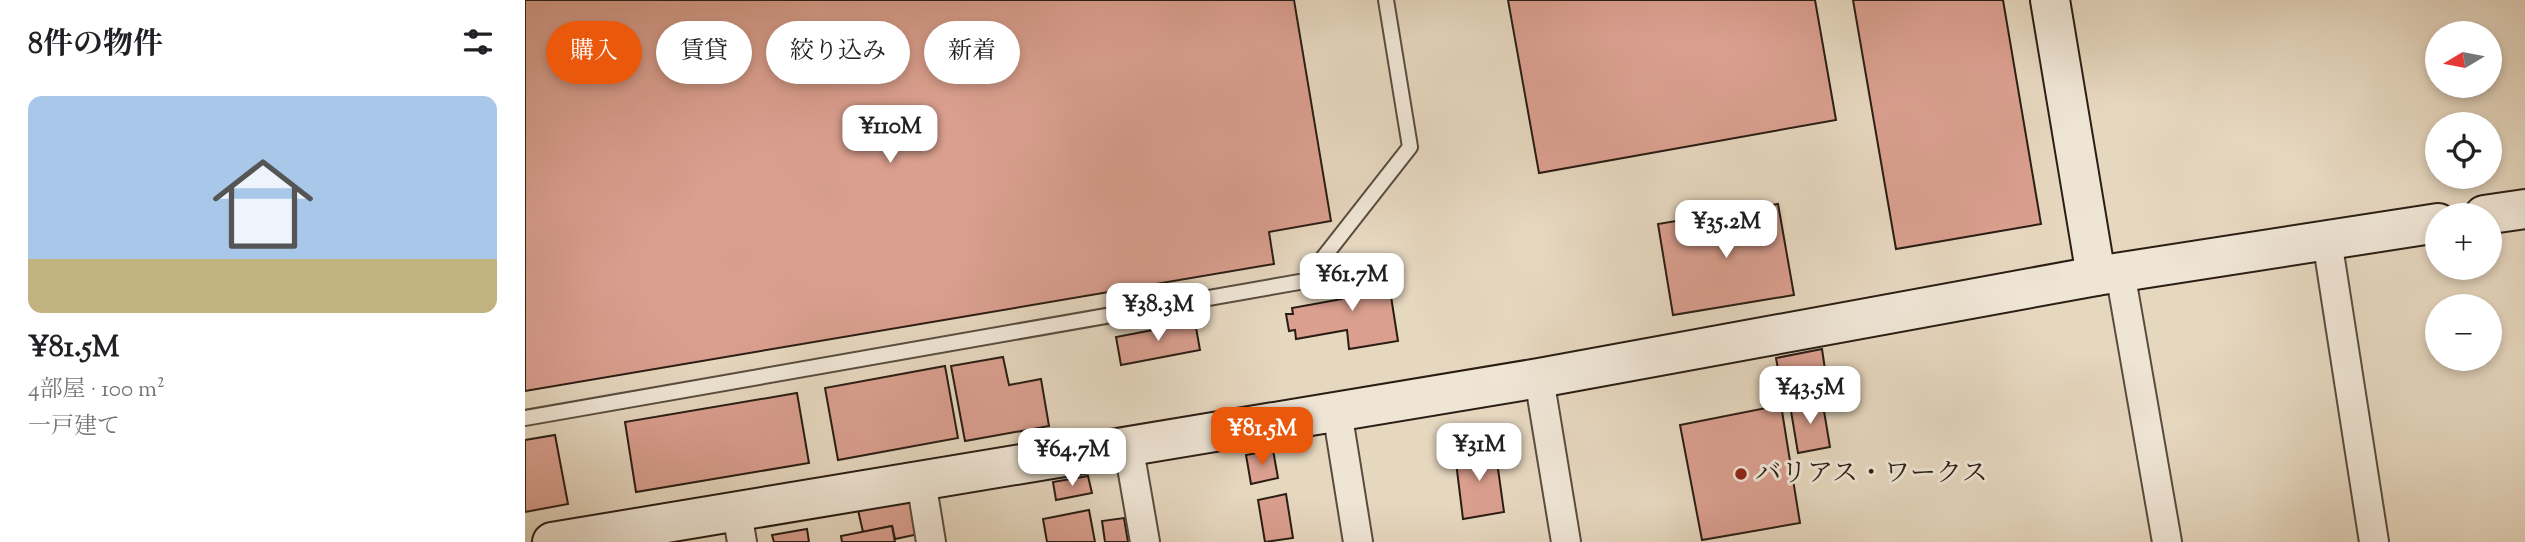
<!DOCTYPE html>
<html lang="ja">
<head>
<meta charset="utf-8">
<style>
	:root { --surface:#fff; --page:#f2f2f2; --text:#202124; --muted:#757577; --accent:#ea580c }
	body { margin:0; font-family:"Sorts Mill Goudy","Noto Serif JP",serif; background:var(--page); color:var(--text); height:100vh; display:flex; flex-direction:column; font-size:26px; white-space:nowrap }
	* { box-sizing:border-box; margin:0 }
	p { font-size:23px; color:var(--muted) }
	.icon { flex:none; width:38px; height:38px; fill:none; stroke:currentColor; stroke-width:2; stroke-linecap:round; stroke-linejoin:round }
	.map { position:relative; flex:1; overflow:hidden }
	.details { display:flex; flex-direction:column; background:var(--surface); width:525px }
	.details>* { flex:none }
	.hud { position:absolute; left:21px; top:21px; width:665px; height:63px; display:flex; gap:14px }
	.needle { width:46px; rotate:260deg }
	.tools { position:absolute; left:1900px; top:21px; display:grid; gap:14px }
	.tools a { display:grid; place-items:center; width:77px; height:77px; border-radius:50%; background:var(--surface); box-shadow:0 4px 10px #0003; font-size:35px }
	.price { position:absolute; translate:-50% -60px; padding:0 16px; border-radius:14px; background:#fff; color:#222; font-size:23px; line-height:46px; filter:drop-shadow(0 2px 4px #0008) }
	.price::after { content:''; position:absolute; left:50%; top:42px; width:21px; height:16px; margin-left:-10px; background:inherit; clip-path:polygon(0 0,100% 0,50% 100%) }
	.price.selected { background:var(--accent); color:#fff }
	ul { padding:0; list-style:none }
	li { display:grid; align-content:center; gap:14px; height:371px; padding:0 28px }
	li span { display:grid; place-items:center; height:217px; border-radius:14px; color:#555 }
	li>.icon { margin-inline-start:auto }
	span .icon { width:126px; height:126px; fill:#fffc; stroke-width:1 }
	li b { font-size:30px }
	h2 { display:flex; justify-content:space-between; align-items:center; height:84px; padding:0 28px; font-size:30px }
	.tag { padding:0 24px; border-radius:32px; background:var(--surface); box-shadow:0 4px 10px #0003; font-size:24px; line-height:63px }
	.tag.selected { background:var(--accent); color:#fff }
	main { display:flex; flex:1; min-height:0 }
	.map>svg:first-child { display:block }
</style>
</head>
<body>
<main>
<section class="details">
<h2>8件の物件<svg class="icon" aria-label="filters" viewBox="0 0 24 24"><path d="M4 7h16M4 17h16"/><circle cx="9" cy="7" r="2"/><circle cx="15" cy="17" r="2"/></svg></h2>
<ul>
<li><span style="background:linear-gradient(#a9c7e8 75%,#c2b280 0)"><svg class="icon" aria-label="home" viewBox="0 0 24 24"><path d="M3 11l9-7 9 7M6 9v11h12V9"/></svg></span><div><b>¥81.5M</b><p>4部屋 · 100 m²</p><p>一戸建て</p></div></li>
</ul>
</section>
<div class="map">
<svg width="2000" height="542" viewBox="0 0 2000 542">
	<rect width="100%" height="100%" fill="#e6d7bf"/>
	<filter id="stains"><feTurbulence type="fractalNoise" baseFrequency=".00286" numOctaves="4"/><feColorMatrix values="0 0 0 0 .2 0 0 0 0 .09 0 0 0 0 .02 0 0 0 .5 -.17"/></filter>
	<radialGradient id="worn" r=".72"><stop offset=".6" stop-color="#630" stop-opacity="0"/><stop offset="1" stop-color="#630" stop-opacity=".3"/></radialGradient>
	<g fill="#da9f8f" stroke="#2a1d14" stroke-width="2">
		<path d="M0 0H769L806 221 744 232 749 264 0 391Z"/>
		<path d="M983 0H1290L1311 120 1014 173Z"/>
		<path d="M1328 0H1478L1516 224 1371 249Z"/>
		<path d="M1253 204 1269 295 1148 315 1133 224Z"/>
		<path d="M862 271 873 341 824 349 822 330 771 339 770 330 764 331 761 314H768L767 308 817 299 814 279Z"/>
		<path d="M670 322 675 350 596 365 591 337Z"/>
		<path d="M1297 349 1303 390 1258 397 1251 358Z"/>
		<path d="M478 357 484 385 516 379 524 426 440 441 426 366Z"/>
		<path d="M420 366 433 438 313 460 300 388Z"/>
		<path d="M272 393 284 463 111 492 100 422Z"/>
		<path d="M1297 399 1305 447 1273 453 1265 405Z"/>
		<path d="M1256 405 1275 523 1177 540 1155 425Z"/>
		<path d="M30 435 43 504 0 512V440Z"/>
		<path d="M970 447 979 512 938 519 930 454Z"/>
		<path d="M748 450 753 478 726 484 721 455Z"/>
		<path d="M563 476 567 493 531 500 528 482Z"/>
		<path d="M761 494 768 538 740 542 733 500Z"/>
		<path d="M389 502 394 534 370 539 367 526 338 532 333 510Z"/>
		<path d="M564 510 570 542H522L518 519Z"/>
		<path d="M599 518 603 542H580L577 521Z"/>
		<path d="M367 526 370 542H317L316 536Z"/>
		<path d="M282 529 284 542H249L247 535Z"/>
	</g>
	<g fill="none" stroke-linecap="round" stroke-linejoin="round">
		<g stroke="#594c3f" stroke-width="18">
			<path id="lane" d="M0 418 780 281 885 147 861 0"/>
		</g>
		<g stroke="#594c3f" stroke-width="32">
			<g id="street">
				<path d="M1802 240 1849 542"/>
				<path d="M1595 272 1642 542"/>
				<path d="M1014 378 1041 542"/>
				<path d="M812 411 833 542"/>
				<path d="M603 444 620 542"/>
				<path d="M396 481 406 542"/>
				<path d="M212 513 217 542"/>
			</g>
		</g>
		<g stroke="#2a1d14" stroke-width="42">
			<g id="secondary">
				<path d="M1525 0 1571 276"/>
				<path d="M1959 215 2000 209"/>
				<path d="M27 542 1014 378 1571 276 1913 223"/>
			</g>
		</g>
		<use href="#lane" stroke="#efe5d5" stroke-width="14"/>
		<use href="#street" stroke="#efe5d5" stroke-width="28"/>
		<use href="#secondary" stroke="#efe5d5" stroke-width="38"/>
	</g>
	<circle fill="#8f2418" stroke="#efe5d5" stroke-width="2.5" cx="1216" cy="474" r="7"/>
	<g text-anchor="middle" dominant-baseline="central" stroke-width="6" stroke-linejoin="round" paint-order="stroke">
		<g font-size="26" fill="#2a1d14" stroke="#efe5d5" text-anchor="start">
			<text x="1230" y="474">バリアス・ワークス</text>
		</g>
	</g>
	<rect width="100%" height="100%" filter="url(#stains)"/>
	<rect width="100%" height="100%" fill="url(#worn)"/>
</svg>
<div class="tools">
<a><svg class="needle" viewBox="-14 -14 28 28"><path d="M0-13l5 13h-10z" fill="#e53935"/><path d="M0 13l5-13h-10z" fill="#757577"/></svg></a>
<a><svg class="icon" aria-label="locate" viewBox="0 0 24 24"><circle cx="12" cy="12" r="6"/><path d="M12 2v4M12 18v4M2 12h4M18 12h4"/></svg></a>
<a>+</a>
<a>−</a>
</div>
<b class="price" style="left:365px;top:165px">¥110M</b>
<b class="price" style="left:1201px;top:260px">¥35.2M</b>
<b class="price" style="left:827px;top:313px">¥61.7M</b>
<b class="price" style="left:633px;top:343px">¥38.3M</b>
<b class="price" style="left:1285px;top:426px">¥43.5M</b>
<b class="price selected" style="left:737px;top:467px">¥81.5M</b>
<b class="price" style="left:954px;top:483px">¥31M</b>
<b class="price" style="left:547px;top:488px">¥64.7M</b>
<div class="hud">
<a class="tag selected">購入</a>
<a class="tag">賃貸</a>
<a class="tag">絞り込み</a>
<a class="tag">新着</a>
</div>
</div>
</main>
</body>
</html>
